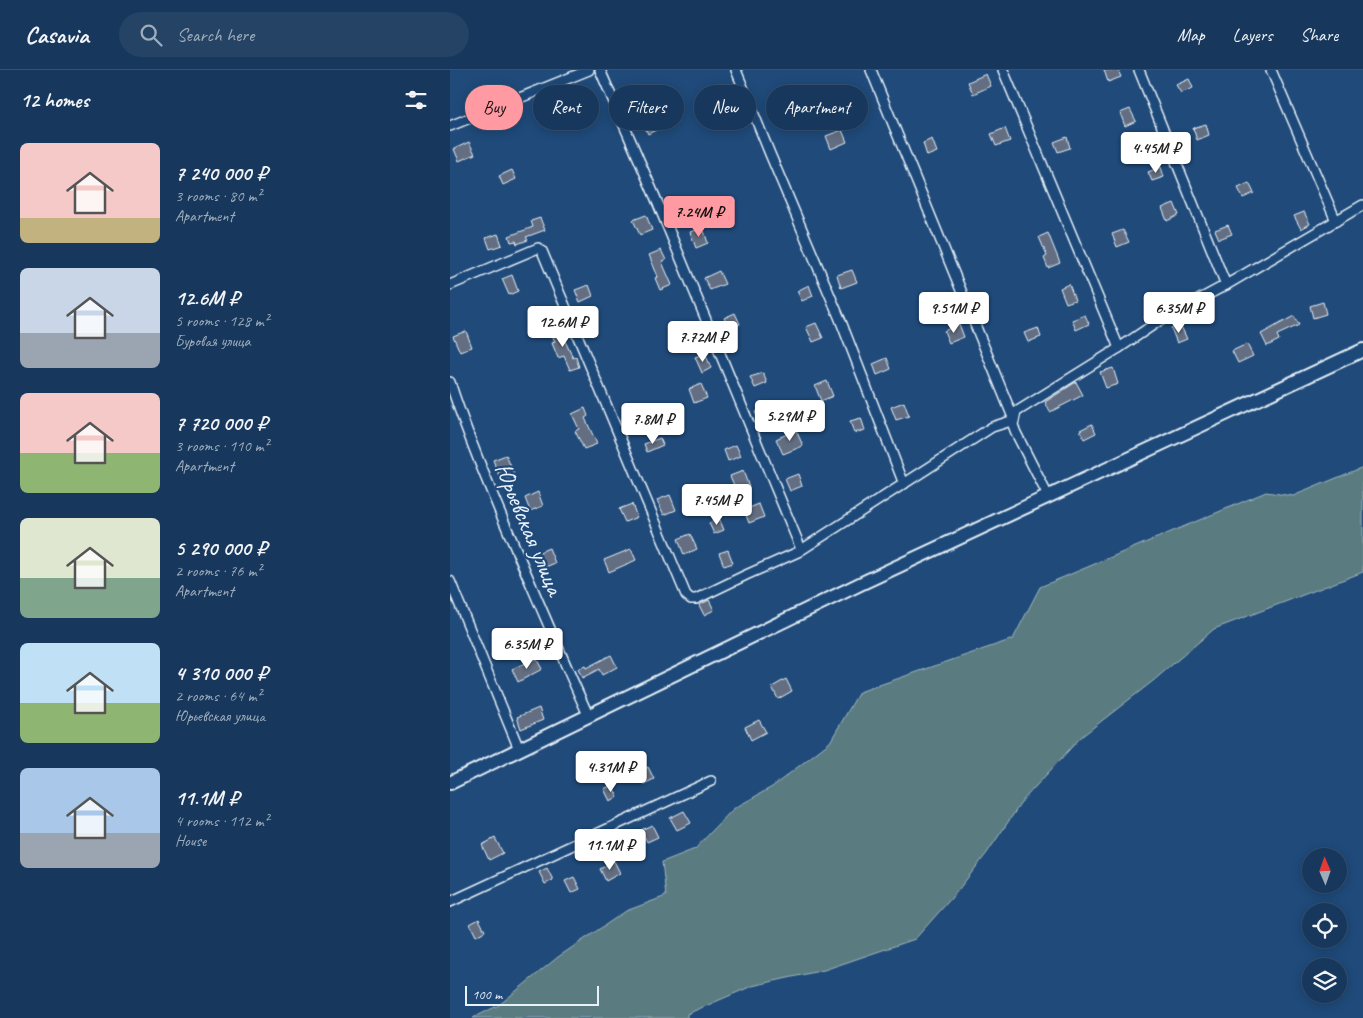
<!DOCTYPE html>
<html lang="en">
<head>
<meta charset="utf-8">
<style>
	:root { --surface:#17385c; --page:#244365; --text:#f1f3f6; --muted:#9eacbb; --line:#365272; --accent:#ff9aa2 }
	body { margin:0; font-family:Caveat,sans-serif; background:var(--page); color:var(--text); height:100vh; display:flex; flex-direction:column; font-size:19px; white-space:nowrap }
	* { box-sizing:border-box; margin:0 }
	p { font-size:16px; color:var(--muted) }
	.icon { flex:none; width:28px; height:28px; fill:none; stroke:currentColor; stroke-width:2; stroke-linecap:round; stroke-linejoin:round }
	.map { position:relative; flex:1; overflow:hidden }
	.details { display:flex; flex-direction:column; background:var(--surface); width:450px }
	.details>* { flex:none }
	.banner { position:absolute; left:15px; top:15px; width:475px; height:45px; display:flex; gap:10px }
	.needle { width:32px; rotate:358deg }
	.fabs { position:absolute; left:852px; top:778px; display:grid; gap:10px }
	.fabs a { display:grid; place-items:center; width:45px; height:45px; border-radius:50%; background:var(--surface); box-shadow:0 2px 12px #0003,0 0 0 1px var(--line); font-size:25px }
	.scale { position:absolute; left:15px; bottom:12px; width:134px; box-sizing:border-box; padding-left:5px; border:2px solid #e8f1f8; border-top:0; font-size:14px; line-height:18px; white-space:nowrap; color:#e8f1f8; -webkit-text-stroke:4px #1f4a7a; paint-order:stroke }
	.price { position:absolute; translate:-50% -42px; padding:0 11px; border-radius:5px; background:#fff; color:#222; font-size:16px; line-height:32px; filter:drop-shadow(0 1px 2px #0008) }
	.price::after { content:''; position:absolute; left:50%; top:30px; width:15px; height:11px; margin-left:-8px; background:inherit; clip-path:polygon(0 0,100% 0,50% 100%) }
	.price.selected { background:var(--accent); color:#111 }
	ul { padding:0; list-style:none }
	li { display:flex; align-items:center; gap:15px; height:125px; padding:0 20px }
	li span { display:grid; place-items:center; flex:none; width:140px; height:100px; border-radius:8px; color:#555 }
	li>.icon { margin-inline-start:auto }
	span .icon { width:60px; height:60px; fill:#fffc; stroke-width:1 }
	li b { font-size:21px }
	h2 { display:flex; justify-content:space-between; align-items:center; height:60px; padding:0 20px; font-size:21px }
	.tag { padding:0 18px; border-radius:22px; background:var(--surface); box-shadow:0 2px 12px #0003,0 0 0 1px var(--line); font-size:18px; line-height:45px }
	.tag.selected { background:var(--accent); color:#111 }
	header { display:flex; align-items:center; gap:30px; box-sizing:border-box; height:70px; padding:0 25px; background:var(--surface); border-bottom:1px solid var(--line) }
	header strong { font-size:24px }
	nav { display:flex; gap:28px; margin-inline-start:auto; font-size:18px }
	.search { width:350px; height:45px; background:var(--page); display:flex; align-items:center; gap:12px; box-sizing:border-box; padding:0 18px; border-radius:28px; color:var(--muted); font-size:19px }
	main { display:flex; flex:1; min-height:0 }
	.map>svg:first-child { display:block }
</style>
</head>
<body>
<header>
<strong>Casavia</strong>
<div class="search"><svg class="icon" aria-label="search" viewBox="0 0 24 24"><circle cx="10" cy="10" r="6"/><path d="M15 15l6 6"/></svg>Search here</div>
<nav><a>Map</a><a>Layers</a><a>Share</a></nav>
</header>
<main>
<section class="details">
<h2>12 homes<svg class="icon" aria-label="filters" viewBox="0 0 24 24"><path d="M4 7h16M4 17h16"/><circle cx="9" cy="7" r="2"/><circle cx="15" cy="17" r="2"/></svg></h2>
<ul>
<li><span style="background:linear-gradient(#f6c9c9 75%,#c2b280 0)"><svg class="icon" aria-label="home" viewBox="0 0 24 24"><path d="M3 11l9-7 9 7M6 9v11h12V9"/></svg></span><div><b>7 240 000 ₽</b><p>3 rooms · 80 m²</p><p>Apartment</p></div></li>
<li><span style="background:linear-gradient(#c9d6e8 65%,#9aa5b1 0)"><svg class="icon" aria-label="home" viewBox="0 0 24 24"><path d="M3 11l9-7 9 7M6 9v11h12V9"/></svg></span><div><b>12.6M ₽</b><p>5 rooms · 128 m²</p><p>Буровая улица</p></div></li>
<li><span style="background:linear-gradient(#f6c9c9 60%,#8fb573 0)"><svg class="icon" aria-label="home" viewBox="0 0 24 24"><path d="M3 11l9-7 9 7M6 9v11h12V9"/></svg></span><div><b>7 720 000 ₽</b><p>3 rooms · 110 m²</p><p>Apartment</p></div></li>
<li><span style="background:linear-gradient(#dfe7d0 60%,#7fa58c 0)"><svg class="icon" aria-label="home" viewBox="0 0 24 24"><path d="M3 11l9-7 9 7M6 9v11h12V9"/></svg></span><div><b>5 290 000 ₽</b><p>2 rooms · 76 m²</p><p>Apartment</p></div></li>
<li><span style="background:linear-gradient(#bfe0f5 60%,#8fb573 0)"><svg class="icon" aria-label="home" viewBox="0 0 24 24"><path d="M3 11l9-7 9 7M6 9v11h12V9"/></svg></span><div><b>4 310 000 ₽</b><p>2 rooms · 64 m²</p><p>Юрьевская улица</p></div></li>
<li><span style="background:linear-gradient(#a9c7e8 65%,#9aa5b1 0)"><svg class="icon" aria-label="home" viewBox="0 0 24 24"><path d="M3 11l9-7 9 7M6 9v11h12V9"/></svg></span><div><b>11.1M ₽</b><p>4 rooms · 112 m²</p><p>House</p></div></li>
</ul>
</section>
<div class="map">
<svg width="913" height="948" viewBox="0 0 913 948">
	<rect width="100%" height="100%" fill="#1f4a7a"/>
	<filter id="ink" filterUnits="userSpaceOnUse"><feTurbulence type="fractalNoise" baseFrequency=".02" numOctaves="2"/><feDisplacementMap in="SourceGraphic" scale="10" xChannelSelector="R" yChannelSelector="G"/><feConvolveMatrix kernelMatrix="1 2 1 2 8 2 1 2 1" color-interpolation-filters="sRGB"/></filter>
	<g filter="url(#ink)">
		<path fill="#5a7b80" stroke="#a1b6bc" d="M913 397V502L764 559 703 611 631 667 573 730 537 783 505 824 465 869 374 900 302 916 237 944V948H23L49 935 108 887 176 841 216 826 212 792 245 779 283 739 322 717 380 672 409 622 563 569 590 517 816 422 843 426Z"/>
		<g fill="#636e82" stroke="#e8f1f8">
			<path d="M654 0H668L671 7 658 12Z"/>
			<path d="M536 4 541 16 523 24 518 12Z"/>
			<path d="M739 9 743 18 731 23 726 15Z"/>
			<path d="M210 16 215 27 202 32 198 21Z"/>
			<path d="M680 39 686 51 675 56 670 43Z"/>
			<path d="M204 43 210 58 198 64 191 49Z"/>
			<path d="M756 54 759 65 747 70 743 58Z"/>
			<path d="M555 58 560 71 546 76 541 64Z"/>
			<path d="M392 60 397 72 381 79 376 66Z"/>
			<path d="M617 67 620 78 608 82 604 72Z"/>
			<path d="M482 69 487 82 477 86 473 73Z"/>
			<path d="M19 72 25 84 9 91 4 79Z"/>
			<path d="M711 97 714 107 702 111 698 102Z"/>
			<path d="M62 100 66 109 53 115 49 106Z"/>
			<path d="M799 113 804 123 793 128 788 118Z"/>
			<path d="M724 133 729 145 717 151 712 138Z"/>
			<path d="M854 142 860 154 851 159 844 146Z"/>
			<path d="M196 145 202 160 190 165 183 150Z"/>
			<path d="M90 148 95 160 76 167 78 170 67 174 66 171 61 172 59 166 83 157 81 151Z"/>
			<path d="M778 155 782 164 769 169 765 160Z"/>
			<path d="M253 158 258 173 246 178 240 162Z"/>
			<path d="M673 160 679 172 667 177 662 164Z"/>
			<path d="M598 163 610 193 598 198 594 188 597 186 589 167Z"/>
			<path d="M48 164 52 175 40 179 36 168Z"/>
			<path d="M211 180 216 190 212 192 222 215 210 220 205 208 208 207 199 185Z"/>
			<path d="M402 200 407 212 391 218 387 205Z"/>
			<path d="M269 201 275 214 260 220 254 208Z"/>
			<path d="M62 205 68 221 59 225 52 209Z"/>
			<path d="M619 214 625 230 616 233 610 218Z"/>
			<path d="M139 215 143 226 130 232 125 220Z"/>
			<path d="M359 215 363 226 352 231 347 221Z"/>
			<path d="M873 232 876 244 863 248 860 236Z"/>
			<path d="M285 243 290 254 279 259 274 248Z"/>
			<path d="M635 245 639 254 626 260 622 250Z"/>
			<path d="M844 246 849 255 827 265 829 270 817 276 811 264Z"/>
			<path d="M366 253 373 268 363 272 356 257Z"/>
			<path d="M107 254 123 288 126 287 129 297 120 300 114 286 108 288 102 273 105 272 99 257Z"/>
			<path d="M509 254 514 267 499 273 494 261Z"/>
			<path d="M730 254 737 269 727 273 721 258Z"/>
			<path d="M588 258 591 267 578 272 574 263Z"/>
			<path d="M16 261 22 277 10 282 3 266Z"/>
			<path d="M797 274 803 286 788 293 782 281Z"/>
			<path d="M255 283 261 298 252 303 245 287Z"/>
			<path d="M437 288 441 299 427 305 423 294Z"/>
			<path d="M663 298 668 314 656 318 650 302Z"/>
			<path d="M313 303 317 313 305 318 300 307Z"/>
			<path d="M377 311 383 326 371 331 365 316Z"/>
			<path d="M626 312 633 325 600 342 595 332Z"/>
			<path d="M251 314 257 328 244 333 239 319Z"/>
			<path d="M454 332 459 346 446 350 441 337Z"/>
			<path d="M135 338 138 346 135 348 147 374 134 379 125 361 129 359 122 344Z"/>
			<path d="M313 339 319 354 312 357 305 342Z"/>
			<path d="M191 347 196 359 185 363 181 352Z"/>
			<path d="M411 348 415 360 404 363 400 351Z"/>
			<path d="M642 354 646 363 634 369 630 360Z"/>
			<path d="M346 360 353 376 333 384 326 369Z"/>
			<path d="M210 368 213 375 197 382 194 374Z"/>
			<path d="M286 375 291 386 278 391 274 380Z"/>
			<path d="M56 385 66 409 53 414 43 390Z"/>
			<path d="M293 401 299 417 287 422 280 406Z"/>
			<path d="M348 404 352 416 340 421 335 409Z"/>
			<path d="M88 422 93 436 80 441 75 428Z"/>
			<path d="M220 425 226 440 214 445 207 430Z"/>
			<path d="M182 434 187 447 175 452 169 439Z"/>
			<path d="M309 434 314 447 299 453 294 440Z"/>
			<path d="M269 448 274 460 264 464 259 453Z"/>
			<path d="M240 464 247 479 234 485 228 469Z"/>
			<path d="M99 478 105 493 93 498 87 483Z"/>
			<path d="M181 479 186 490 159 502 154 490Z"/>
			<path d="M278 480 283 493 274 496 269 483Z"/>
			<path d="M259 530 264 540 254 545 249 535Z"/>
			<path d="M161 585 167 597 152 605 149 599 132 608 128 599 135 596 136 598Z"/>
			<path d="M86 588 92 599 68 612 62 599Z"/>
			<path d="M336 609 342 621 328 629 322 617Z"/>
			<path d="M89 638 93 650 71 659 67 647Z"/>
			<path d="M309 650 316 662 301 670 295 657Z"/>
			<path d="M198 697 204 709 194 714 188 702Z"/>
			<path d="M162 715 168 727 160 731 154 719Z"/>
			<path d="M234 741 241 753 227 760 220 748Z"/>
			<path d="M202 755 208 767 197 772 191 760Z"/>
			<path d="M45 768 53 783 39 790 32 775Z"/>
			<path d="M164 791 170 803 156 811 150 799Z"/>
			<path d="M97 798 103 810 95 814 89 802Z"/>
			<path d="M124 807 130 819 121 823 115 811Z"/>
			<path d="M29 849 35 861 26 866 20 854Z"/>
		</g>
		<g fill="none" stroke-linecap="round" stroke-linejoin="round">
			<g stroke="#e8f1f8" stroke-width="12">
				<g id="street">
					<path d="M150 0 206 129 351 479"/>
					<path d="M286 0 320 84 390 249 454 414"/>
					<path d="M553 0 669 278"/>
					<path d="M689 0 776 215"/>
					<path d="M821 0 886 151"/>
					<path d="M0 56 139 0"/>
					<path d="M0 215 88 178 92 181 236 525 241 529H246L296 505 348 482 542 357 564 350 421 0"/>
					<path d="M0 312C17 365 39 417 61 468 87 528 112 588 139 647"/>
					<path d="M598 426 566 363 563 355 566 342 669 278 709 251 776 215 913 135"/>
					<path d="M0 511 69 679"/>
					<path d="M0 832 261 711"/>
				</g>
			</g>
			<g stroke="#e8f1f8" stroke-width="16">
				<path id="secondary" d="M0 713 410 514 913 280"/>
			</g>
			<use href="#street" stroke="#1f4a7a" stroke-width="9"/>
			<use href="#secondary" stroke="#1f4a7a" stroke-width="12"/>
		</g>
	</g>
	<g text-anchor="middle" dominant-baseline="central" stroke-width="4.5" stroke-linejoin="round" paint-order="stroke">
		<g font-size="25" fill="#e8f1f8" stroke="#1f4a7a">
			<text transform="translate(79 459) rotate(67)">Юрьевская улица</text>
		</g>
	</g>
</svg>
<div class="fabs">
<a><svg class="needle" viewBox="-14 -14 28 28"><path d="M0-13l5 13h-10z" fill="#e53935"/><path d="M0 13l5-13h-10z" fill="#9eacbb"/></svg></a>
<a><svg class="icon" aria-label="locate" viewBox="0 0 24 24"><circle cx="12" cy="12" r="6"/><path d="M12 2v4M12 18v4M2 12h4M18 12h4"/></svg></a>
<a><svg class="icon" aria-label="layers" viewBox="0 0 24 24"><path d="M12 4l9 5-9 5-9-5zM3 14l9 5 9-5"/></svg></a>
</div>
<div class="scale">100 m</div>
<b class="price" style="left:706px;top:104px">4.45M ₽</b>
<b class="price selected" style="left:249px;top:168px">7.24M ₽</b>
<b class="price" style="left:504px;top:264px">9.51M ₽</b>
<b class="price" style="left:729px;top:264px">6.35M ₽</b>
<b class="price" style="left:113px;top:278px">12.6M ₽</b>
<b class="price" style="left:253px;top:293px">7.72M ₽</b>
<b class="price" style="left:340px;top:372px">5.29M ₽</b>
<b class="price" style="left:203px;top:375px">7.8M ₽</b>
<b class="price" style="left:267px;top:456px">7.45M ₽</b>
<b class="price" style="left:77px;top:600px">6.35M ₽</b>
<b class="price" style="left:161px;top:723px">4.31M ₽</b>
<b class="price" style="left:160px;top:801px">11.1M ₽</b>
<div class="banner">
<a class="tag selected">Buy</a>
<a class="tag">Rent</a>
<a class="tag">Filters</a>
<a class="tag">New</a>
<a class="tag">Apartment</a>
</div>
</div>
</main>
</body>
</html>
